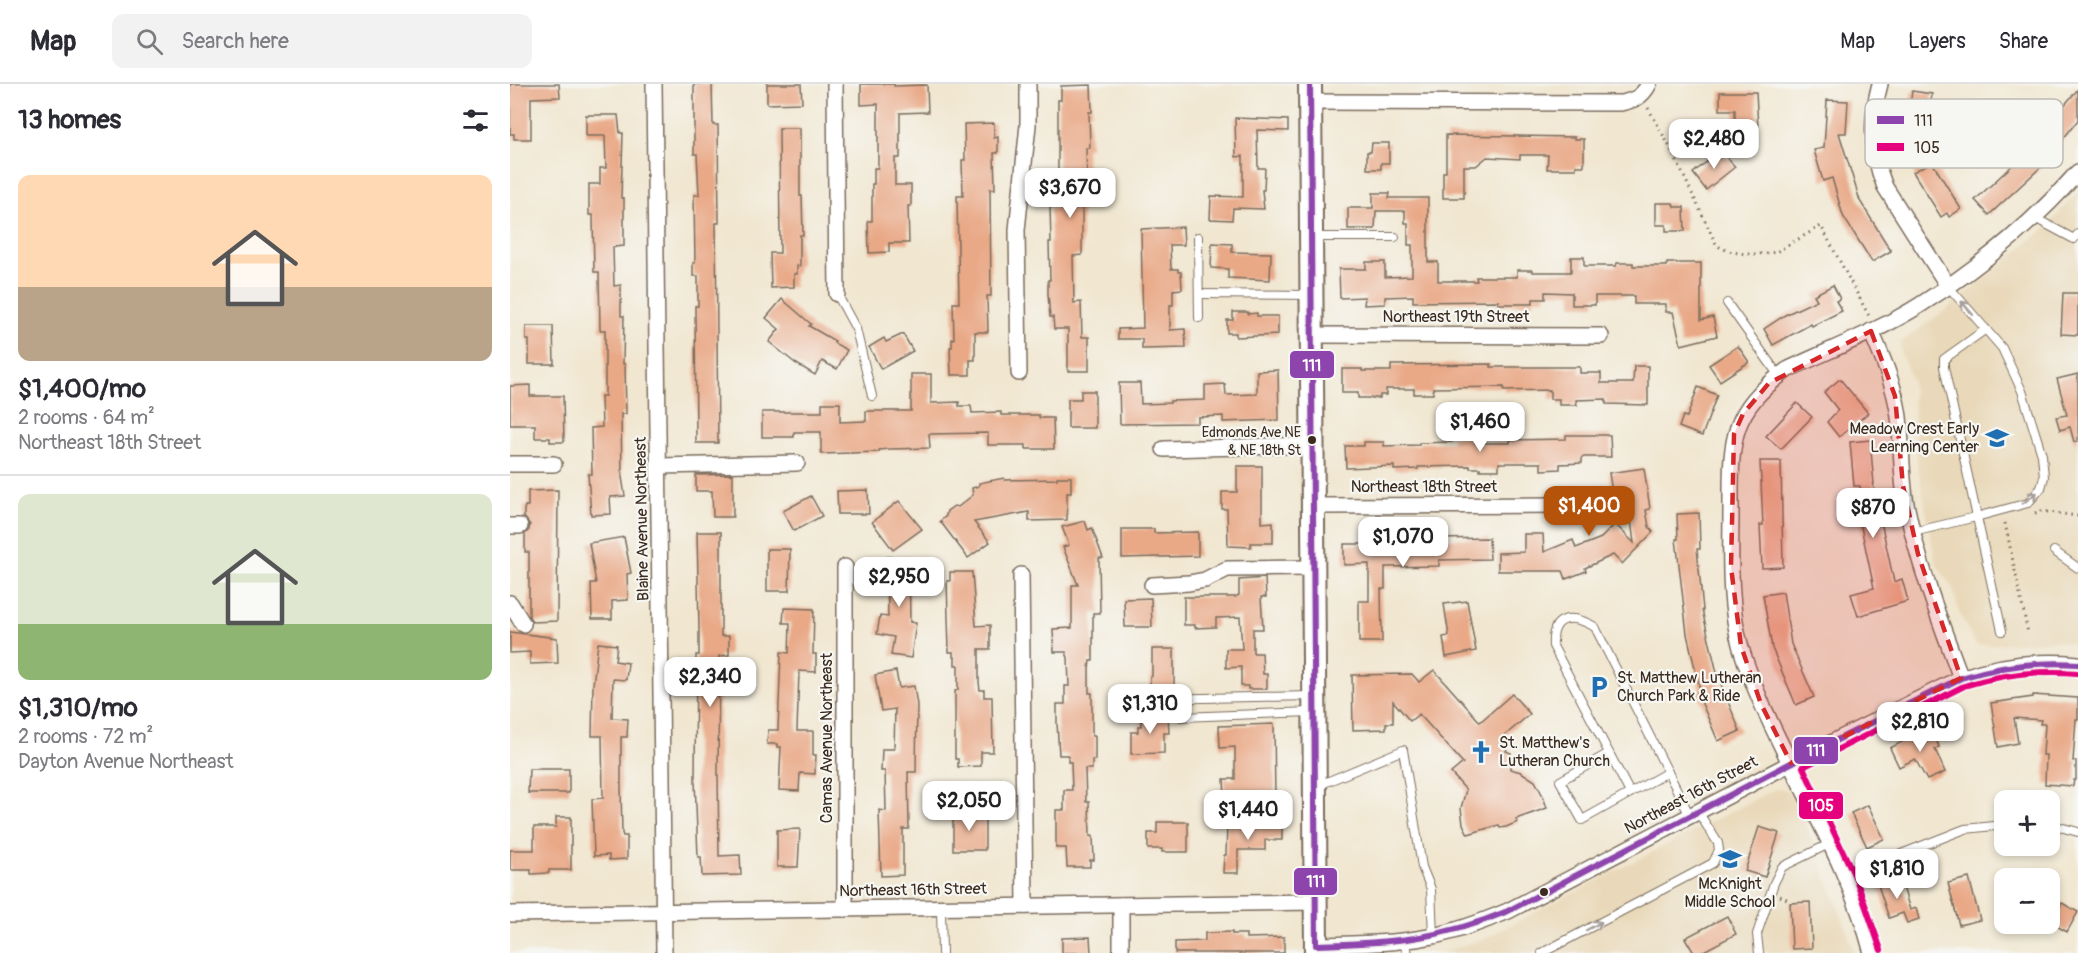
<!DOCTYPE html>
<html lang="en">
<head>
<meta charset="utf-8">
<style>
	:root { --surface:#fff; --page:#f2f2f3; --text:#2b2b33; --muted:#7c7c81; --line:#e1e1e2; --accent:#b45309 }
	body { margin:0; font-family:Pangolin,sans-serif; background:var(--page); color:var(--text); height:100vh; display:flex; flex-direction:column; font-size:22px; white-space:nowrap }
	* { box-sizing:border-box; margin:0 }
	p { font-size:20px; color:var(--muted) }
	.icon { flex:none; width:33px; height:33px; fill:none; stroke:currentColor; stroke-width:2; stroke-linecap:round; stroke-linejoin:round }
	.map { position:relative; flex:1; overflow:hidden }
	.side { display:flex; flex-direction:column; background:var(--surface); width:510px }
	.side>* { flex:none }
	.tools { position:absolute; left:1484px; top:706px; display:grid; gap:12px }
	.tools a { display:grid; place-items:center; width:66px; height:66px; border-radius:12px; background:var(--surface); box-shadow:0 3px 9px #0003; font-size:30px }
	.price { position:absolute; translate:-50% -51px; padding:0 14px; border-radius:12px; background:#fff; color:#222; font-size:20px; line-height:39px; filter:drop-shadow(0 2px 3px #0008) }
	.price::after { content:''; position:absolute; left:50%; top:36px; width:18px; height:14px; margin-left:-9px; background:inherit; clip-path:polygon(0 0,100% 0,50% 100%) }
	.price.current { background:var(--accent); color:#fff }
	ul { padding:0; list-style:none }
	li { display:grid; align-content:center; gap:12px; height:318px; padding:0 18px }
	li+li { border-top:2px solid var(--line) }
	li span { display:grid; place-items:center; height:186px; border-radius:12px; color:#555 }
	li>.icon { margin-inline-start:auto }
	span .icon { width:108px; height:108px; fill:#fffc; stroke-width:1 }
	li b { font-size:26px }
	h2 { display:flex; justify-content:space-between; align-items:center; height:72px; padding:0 18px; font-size:26px }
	header { display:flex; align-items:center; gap:36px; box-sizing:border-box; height:84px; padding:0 30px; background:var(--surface); border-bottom:2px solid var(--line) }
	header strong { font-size:28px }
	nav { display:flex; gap:33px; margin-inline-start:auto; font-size:21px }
	.search { width:420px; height:54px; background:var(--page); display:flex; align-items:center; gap:15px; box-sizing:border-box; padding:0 21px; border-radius:12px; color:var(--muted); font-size:22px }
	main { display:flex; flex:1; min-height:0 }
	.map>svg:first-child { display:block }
</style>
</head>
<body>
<header>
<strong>Map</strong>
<div class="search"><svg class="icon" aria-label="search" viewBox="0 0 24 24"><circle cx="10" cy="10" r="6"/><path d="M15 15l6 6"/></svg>Search here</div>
<nav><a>Map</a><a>Layers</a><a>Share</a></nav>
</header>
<main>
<section class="side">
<h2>13 homes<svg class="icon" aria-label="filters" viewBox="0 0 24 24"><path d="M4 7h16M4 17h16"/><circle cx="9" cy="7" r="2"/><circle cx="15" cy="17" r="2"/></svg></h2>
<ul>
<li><span style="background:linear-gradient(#ffd9b3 60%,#b9a48a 0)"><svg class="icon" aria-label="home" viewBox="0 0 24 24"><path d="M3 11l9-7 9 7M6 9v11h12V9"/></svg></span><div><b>$1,400/mo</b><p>2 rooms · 64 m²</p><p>Northeast 18th Street</p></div></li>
<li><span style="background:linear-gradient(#dfe7d0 70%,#8fb573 0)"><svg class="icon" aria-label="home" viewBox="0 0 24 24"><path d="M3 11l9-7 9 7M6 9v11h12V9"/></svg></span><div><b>$1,310/mo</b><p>2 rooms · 72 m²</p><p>Dayton Avenue Northeast</p></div></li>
</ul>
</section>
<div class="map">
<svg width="1568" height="869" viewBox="0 0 1568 869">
	<rect width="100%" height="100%" fill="#f6f6f2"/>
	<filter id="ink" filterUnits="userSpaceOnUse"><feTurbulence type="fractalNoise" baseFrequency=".0167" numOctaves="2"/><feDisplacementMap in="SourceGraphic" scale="12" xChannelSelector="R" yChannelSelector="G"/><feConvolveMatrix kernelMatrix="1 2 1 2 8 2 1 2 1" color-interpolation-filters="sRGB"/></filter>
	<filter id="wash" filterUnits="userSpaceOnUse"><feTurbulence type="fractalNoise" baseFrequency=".008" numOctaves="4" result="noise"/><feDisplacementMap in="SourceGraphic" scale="24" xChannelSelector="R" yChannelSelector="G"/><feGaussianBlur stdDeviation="1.35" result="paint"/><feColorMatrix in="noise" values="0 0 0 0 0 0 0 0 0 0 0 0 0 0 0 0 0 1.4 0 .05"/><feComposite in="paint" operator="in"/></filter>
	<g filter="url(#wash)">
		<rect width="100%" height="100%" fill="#f1e7d1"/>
		<g fill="#e9d9ba">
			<path d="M1568 107V560L1547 557 1466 561 1449 529 1443 505 1426 480 1407 379 1402 297 1391 269 1390 259 1433 228 1537 143Z"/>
			<path d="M1270 705 1277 707 1282 712 1294 737 1335 840 1344 869H930L973 855 1263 706Z"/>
		</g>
		<g id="blocks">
			<g fill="#e9a886">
				<path d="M0 0H49L50 13 21 14V55H4V50H0Z"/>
				<path d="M184 0H202L203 41H208L209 139H206L208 359H186L185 222H188V192H183V179H185L184 111H189L187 70H184Z"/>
				<path d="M257 0H291L292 19 257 20Z"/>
				<path d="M351 0H384V2L417 1 418 28 390 29V74H385V101H401V122H398L399 159H379V168L359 169 358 137H362V100H364V84H368V20L351 21Z"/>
				<path d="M581 1 582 28H579L580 64H576L577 100H572V171L563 172 564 219 571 218 572 253H579V287H558V245H544L543 233H540L538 210V196H540L539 158H541L540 123H545V87H548V16H551V2Z"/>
				<path d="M1568 5V36L1531 83 1479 131 1465 116 1508 76Z"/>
				<path d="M1402 7 1422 10 1415 61 1395 58Z"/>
				<path d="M1210 8H1246L1248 44H1225V26H1210Z"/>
				<path d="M1317 16 1338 17 1336 49H1329L1350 117 1381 167 1362 178 1333 132 1322 94 1313 97 1304 66 1314 64Z"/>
				<path d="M76 31H108L110 49H113L111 114H114V162L103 163 104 202 111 201V232H114L113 280H115L116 330H111L112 393 115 412 100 413 101 430 81 431 78 390H82L81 344 92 343 91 312H95V246H90L89 188H84L83 131H79V100H90V84H96L95 52H76Z"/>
				<path d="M725 34 778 36V47L747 46 748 84H755L754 106H752L754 125 723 124 722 136 700 135 701 112 733 113V72L726 73Z"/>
				<path d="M484 39V54L488 53V69H484L485 105H480L481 212H477L478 248H465V276H460V291H441L440 263H442V255H444L443 219H449L447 112H453L452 76H455L454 40Z"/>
				<path d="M269 44H290V112H292L293 151H290V182H287V190H284V203L261 204 260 169H270V163Z"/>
				<path d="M936 51 1065 53V55H1074V82H1066V85H1037L1038 71H1010V75L977 73 966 82H954V114H933V88H936Z"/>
				<path d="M862 59H879V79H871V85H857V68H861Z"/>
				<path d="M1211 66 1225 83 1196 106 1183 89Z"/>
				<path d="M1422 78 1451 125 1439 133 1437 129 1431 133 1403 88Z"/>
				<path d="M863 109H880L879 114H918V178H928V197H967L966 193H1007V186H1022V188H1061V173H1074V182H1106L1107 179H1123V182H1157V179H1191V236L1203 233 1207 252 1171 261 1163 228H1156V220H1124V212H1085V221H1062V209L1035 208V215H1023V220H988V217L903 218V212L875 213V220L854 221 855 213 830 214 829 185H856V178H875V193L902 192V161H898V139H895V127H866L865 145H838V124H863Z"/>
				<path d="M1146 119H1163L1164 123H1174L1175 147H1156V141H1146Z"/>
				<path d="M673 143 674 161H660L661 185H668V188H671L672 205 663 206V221H660V246L675 245 676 264 632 265V255H608V245L633 244 631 145Z"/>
				<path d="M702 159 722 160V168L761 169 760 196 718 194V185L701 184Z"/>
				<path d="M1323 201 1330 215 1326 217 1332 227 1302 242 1301 240 1263 261 1254 245 1275 231 1307 216 1304 211Z"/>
				<path d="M1553 209H1568V251L1551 250Z"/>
				<path d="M272 215 301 240 299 242 325 257 324 259 337 266 327 285 312 277 305 291 285 279 259 258 269 245 256 234Z"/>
				<path d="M723 228H738V230L747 229V232H768V251L726 253V249H717V236H723Z"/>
				<path d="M16 242H43L44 280H19V256H16Z"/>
				<path d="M393 250 403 267 371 285 359 263 374 254 376 258Z"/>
				<path d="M1228 262 1239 278 1210 297 1199 281Z"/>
				<path d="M981 280V283H1070V289H1091V299H1123L1124 282H1138V321L1096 320V315L1066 316 1067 321H1049V315H1040V306L994 307V303L923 304V310H904V305H876V311H870V314H848V309H832V285H852V287H881V281Z"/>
				<path d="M768 286 769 336 713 338V332L688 333V339L610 340 609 299H630L631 320 660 319V317L695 316V301L715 300 716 311 747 310V287Z"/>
				<path d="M401 290H421V319L449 318V322H461L462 329 491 328V331H529V334H543L544 365H516V361H478V349L419 350 420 364 380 365 369 366V368L311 370V348H284V353H252V328H312V319H330V338L356 337V327H401Z"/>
				<path d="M1568 290V357L1564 358 1560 343 1550 346 1546 333 1557 331 1547 295Z"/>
				<path d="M1330 295 1358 329 1329 353 1317 338 1328 326 1314 308Z"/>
				<path d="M20 301V312H53L54 358H40V354H25V341H0V302Z"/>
				<path d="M1188 303 1207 311 1192 352 1169 343 1173 332 1177 333Z"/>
				<path d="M571 307H585V344H558V315H571Z"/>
				<path d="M1287 319 1302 333 1271 365 1256 352Z"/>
				<path d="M1056 351H1100L1101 373H1072V379L1050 380V385L1031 386V379H989V386H970V384H960V382L908 383V385L884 386V382L836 384 835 362H854V358H874V362L909 361V359L942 358V353L965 352V359H1000V356L1056 355Z"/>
				<path d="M1360 356 1364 400H1363L1384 498 1392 495 1398 517 1348 532 1341 510 1364 504 1347 424 1353 423 1350 402H1344L1340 358Z"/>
				<path d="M1250 377H1271L1273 483 1252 484 1250 441H1253Z"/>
				<path d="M727 382H752V439L763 438V459H741V463L718 462 717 425H712V408H727Z"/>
				<path d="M1134 384 1140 425 1136 426 1139 443 1143 448 1112 480 1103 471 1075 484 1076 487 1056 495 1053 487H988V469L1014 468V450H1033L1034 468 1063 456 1066 464 1091 454 1105 440 1124 459 1117 406 1102 408 1099 389Z"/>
				<path d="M223 390V433H203L202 407H186V391Z"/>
				<path d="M547 393H561V409H557V436L519 437V428L464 438 480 458 458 474 430 437 436 432 437 427 444 422 448 423 463 411 462 404 469 402V399L494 394 495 396 547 395Z"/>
				<path d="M48 406 47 537 22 538 19 532V468H15V450L19 446 20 441 14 433V426L15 422H18V407Z"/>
				<path d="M358 406 359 430H328L327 407Z"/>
				<path d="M301 412 312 432 284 447 273 427Z"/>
				<path d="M389 417 412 445 383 466 362 438Z"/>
				<path d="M1189 429 1190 465H1187L1193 526H1192L1208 593 1230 647 1208 657 1187 608 1190 606 1177 550 1166 455H1168L1167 430Z"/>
				<path d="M575 437 578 446 582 444 593 474H589L590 529H583V577H580L579 584V609H582V652H585V676H582V685H575L576 718H579L580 752H583L584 776H580V783H557L556 764H546V726H554V706H562L561 678H558V671H549L547 639V620H555V602H559L558 574 556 568H544L543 545 562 544V501H568L553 463 559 461 552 443Z"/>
				<path d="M612 445H644V449L688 448V472L612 474Z"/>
				<path d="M187 448H211V552H219V571L209 572 208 688 209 772 230 771 231 791 192 792 191 773H188L185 696 186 571H189V545Z"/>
				<path d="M856 451H874V459L909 458V452L928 451 929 455 979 454 980 475 929 476V482L875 483V505H871L872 558H849V517H859V480L834 481V460H856Z"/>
				<path d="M114 453 121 489 117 490 118 516 102 517V535H82L81 499H86L79 459Z"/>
				<path d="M257 465H280L279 507H257Z"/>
				<path d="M377 473H399L400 538 406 539 401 574 381 571 384 553 367 550 370 532 378 533Z"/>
				<path d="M440 488H462L466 542 480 541V565H469V598L470 606H474V613H482L483 668H471V682L448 683V675H445V607L448 606V581H445V573H443V568H439L437 497H440Z"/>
				<path d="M755 494 756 513H751L753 545H743V569H752L753 590H757V605H738V602H731V583L716 584V565H732L730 533 706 534V543L685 544V541H674V513H725L729 511V496Z"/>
				<path d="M1273 508 1281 560 1304 613 1286 621 1262 564 1253 511Z"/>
				<path d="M641 514 642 543H615L614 515Z"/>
				<path d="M957 517 966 567 936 573 933 553 939 552 934 520Z"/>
				<path d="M274 524 304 525 303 570H306V588L289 587 287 647H303V671H306L305 690 290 689 289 707 269 706 271 663H267V660H257L258 646H268L271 568 279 569 280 539H273Z"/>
				<path d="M0 548 47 554 48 579 20 580V568L0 569Z"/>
				<path d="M88 559 107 561 105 577 118 579 116 596 103 595 102 634 118 635 117 653H111V704L112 749 113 752H117V775L99 776V771L84 772 82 715 93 714 92 652H82L83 601Z"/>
				<path d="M642 565H664V605H640V592H642Z"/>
				<path d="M924 586 970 638 1002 610 1020 630 993 653 999 659 996 667 1001 669 1000 685 1011 688 1025 697 1033 712 1037 724 1006 735 1008 738 996 743 990 744 989 741 958 750 953 740 951 724 956 706 941 689 953 679 909 630 900 637 883 617V639H876V645L843 646 842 591 902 590 909 598Z"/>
				<path d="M386 587 389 604 404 602 407 621 406 688H398L399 745H393V791L371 792 369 726 376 727 375 687H371L372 665H384L385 625 371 627 365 591Z"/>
				<path d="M1523 611 1568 614V635H1566L1563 677H1566V696H1564L1563 702 1535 700 1536 671H1533L1535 640H1530L1531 636 1504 634 1508 659 1488 663 1481 619 1523 613Z"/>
				<path d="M631 631H658L659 649H654V669L621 670V648H628V642H631Z"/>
				<path d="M764 640 765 714H715L714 695H725V663L710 664 709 642Z"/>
				<path d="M1421 643 1429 663 1425 665 1435 688 1417 696 1405 675 1389 683 1380 664Z"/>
				<path d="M19 685H59V709H18Z"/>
				<path d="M1358 721 1374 755 1357 763 1341 729Z"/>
				<rect x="443" y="731" width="32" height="35"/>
				<path d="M46 733H61V786H39V789L21 790V786H0V766H24V743H46Z"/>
				<path d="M647 738H678V768H652V765H638V749H647Z"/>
				<path d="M717 739H772V756H755V766H728V789H713L714 771H716Z"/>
				<path d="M1249 743 1269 749 1255 793 1235 787Z"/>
				<path d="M290 745 288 783H267V746Z"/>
				<path d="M1390 793 1400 826 1406 824 1409 835 1397 839 1393 829 1379 834 1368 801Z"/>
				<path d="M1459 794 1470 836 1449 841 1438 799Z"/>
				<path d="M1300 818 1302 864 1282 865 1280 819Z"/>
				<path d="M1552 819 1568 828 1557 848 1541 839Z"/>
				<path d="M1217 832 1226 850 1190 869H1184L1175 854Z"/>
				<path d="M722 848V850H736V854L774 853V869H665V858L695 857V849Z"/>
				<path d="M580 853 581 869H552V854Z"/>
			</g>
		</g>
	</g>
	<g filter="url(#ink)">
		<use href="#blocks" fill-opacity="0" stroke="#7b6c5d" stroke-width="1.5"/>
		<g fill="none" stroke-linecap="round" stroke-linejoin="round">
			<g stroke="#7b6c5d" stroke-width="10">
				<g id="lane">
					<path d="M1523 133 1564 155 1568 150"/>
					<path d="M688 153 689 234"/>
					<path d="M803 153H885"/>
					<path d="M327 210 346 245 362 312"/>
					<path d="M689 210 800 211"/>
					<path d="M1217 219 1269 292"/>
					<path d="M1476 245 1434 275V283L1492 547"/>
					<path d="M1403 448 1466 433 1518 419 1531 404 1534 393 1532 371 1512 307 1492 264 1438 202"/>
					<path d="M1544 467 1568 484"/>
					<path d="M642 615 802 612"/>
					<path d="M671 633 802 628"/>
					<path d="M1099 669 1050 697 1072 736 1158 688"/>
					<path d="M807 702 893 666 912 783 921 805 923 852"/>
					<path d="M1120 709 1043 562C1041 530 1063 530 1085 543L1180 732"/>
					<path d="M1539 740 1568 748"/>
					<path d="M1335 792 1455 745 1494 741"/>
					<path d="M431 824 432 869"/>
					<path d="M892 857 898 869"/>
					<path d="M1032 869 1203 779 1209 766 1208 759 1188 728"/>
					<path d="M1249 869 1247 850 1264 799 1272 783 1319 760"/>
				</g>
			</g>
			<g stroke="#7b6c5d" stroke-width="18">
				<g id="street">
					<path d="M144 0 154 869"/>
					<path d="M325 0 327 210"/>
					<path d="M1370 0C1360 36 1361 69 1375 103L1438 202"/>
					<path d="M800 18 1111 19C1125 16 1132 13 1139 0"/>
					<path d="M1361 247C1373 275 1385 302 1389 333 1392 362 1391 391 1396 420 1408 480 1430 537 1451 594"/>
					<path d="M802 251 1091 252"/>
					<path d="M509 289 507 146 518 41V0"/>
					<path d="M654 365 802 361"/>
					<path d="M0 380H44"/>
					<path d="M150 382 287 379"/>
					<path d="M803 422 1061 421"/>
					<path d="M0 442H10"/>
					<path d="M335 483V825"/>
					<path d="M511 491 515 822"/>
					<path d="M642 501 679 499 695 496 717 485 803 484"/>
					<path d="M0 519 13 540"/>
					<path d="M611 821V869"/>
					<path d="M0 830 807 818"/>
					<path d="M806 861C843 860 881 860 918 853 945 848 972 838 998 827L1281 679 1451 594C1488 581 1528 576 1568 580"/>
					<path d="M1362 869C1345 802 1310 739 1279 677 1261 640 1243 604 1231 564 1218 519 1221 471 1221 424 1221 357 1219 328 1277 286 1321 265 1369 247 1410 221 1467 185 1523 139 1568 88"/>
				</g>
			</g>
			<g stroke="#7b6c5d" stroke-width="26">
				<path id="secondary" d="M800 0 806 869"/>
			</g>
			<g stroke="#7b6c5d" stroke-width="3" stroke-dasharray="1.5 4.5" stroke-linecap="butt">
				<path d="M1138 24 1161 65 1206 160C1218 172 1250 171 1266 168L1311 142 1359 232"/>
				<path d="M1525 429 1531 427 1568 432"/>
				<path d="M1495 439 1518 549"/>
				<path d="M1270 812 1279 816"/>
			</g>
			<use href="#lane" stroke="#fff" stroke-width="8"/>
			<use href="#street" stroke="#fff" stroke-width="15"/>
			<use href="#secondary" stroke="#fff" stroke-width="22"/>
			<g stroke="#f6f6f2" stroke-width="10">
				<path id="bus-1" d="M800 0 806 861C879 859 929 856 998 827L1281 679 1451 594C1490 582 1528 577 1568 580"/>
			</g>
			<g stroke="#f6f6f2" stroke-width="10">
				<path id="bus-2" d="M1371 866 1346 795 1293 683 1454 602C1492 590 1528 586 1567 589"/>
			</g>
			<use href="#bus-1" stroke="#8e44ad" stroke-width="6"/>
			<use href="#bus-2" stroke="#e5007d" stroke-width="6"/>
		</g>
		<defs><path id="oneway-shaft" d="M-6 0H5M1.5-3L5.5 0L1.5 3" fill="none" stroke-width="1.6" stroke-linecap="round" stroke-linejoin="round" transform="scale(1.5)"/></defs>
		<g stroke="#a79f9a">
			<use href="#oneway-shaft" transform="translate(1457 224) rotate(-131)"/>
			<use href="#oneway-shaft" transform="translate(1520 414) rotate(-37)"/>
			<use href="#oneway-shaft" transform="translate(1084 842) rotate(-28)"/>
		</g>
	</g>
	<path fill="#d62828" fill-opacity="0.2" stroke="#d62828" stroke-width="4.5" stroke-dasharray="12 8" stroke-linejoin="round" d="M1361 247 1385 312 1393 402 1408 470 1451 594 1281 679 1251 620 1231 562 1221 483 1224 350 1233 330 1259 299Z"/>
	<defs>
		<g id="school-bare" transform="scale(1.8)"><path d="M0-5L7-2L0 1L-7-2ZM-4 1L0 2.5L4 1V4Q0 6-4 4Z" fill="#1f6fb2" stroke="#f6f6f2" stroke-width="2.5" paint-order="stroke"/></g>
		<g id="parking-bare" transform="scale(1.8)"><path d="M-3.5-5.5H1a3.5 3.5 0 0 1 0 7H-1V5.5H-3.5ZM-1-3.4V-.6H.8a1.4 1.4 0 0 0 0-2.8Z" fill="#1f6fb2" stroke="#f6f6f2" stroke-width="2.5" paint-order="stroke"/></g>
		<g id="church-bare" transform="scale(1.8)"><path d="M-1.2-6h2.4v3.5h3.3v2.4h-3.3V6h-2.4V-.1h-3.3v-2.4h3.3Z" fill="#1f6fb2" stroke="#f6f6f2" stroke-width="2.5" paint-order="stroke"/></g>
	</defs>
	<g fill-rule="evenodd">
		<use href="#school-bare" x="1487" y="354"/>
		<use href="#parking-bare" x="1089" y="603"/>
		<use href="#church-bare" x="971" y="668"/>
		<use href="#school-bare" x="1220" y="775"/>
	</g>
	<g fill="#3b2a1e" stroke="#f6f6f2" stroke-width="2">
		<circle cx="802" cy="356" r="5"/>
		<circle cx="1034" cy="808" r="5"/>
	</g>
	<g text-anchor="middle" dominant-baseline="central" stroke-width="4.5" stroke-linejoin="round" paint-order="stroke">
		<g font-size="14" fill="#3b2a1e" stroke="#f6f6f2" text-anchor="end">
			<text x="791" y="348">Edmonds Ave NE<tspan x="791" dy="18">&amp; NE 18th St</tspan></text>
		</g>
		<g font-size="16" fill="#3b2a1e" stroke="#f6f6f2">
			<text x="946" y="233">Northeast 19th Street</text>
			<text x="914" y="403">Northeast 18th Street</text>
			<text transform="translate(132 435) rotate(-91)">Blaine Avenue Northeast</text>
			<text transform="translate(317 654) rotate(-90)">Camas Avenue Northeast</text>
			<text transform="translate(1181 711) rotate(-28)">Northeast 16th Street</text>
			<text transform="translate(403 806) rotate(-1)">Northeast 16th Street</text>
		</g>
		<g font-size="16" fill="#3b2a1e" stroke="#f6f6f2" text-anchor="start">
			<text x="1469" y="345" text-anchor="end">Meadow Crest Early<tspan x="1469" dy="18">Learning Center</tspan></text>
			<text x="1107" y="594">St. Matthew Lutheran<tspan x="1107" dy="18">Church Park &amp; Ride</tspan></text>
			<text x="989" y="659">St. Matthew's<tspan x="989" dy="18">Lutheran Church</tspan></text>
			<text x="1220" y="800" text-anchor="middle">McKnight<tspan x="1220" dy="18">Middle School</tspan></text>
		</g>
	</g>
	<rect x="1355" y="15" width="198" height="69" rx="9" fill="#f6f6f2" stroke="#beb9b2" stroke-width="1.5"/>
	<rect x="1367" y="32" width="27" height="8" fill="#8e44ad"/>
	<rect x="1367" y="59" width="27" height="8" fill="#e5007d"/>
	<g font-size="16" fill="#3b2a1e">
		<text x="1404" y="42">111</text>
		<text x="1404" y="69">105</text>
	</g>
	<g stroke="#f6f6f2" stroke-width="2">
		<rect x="779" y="266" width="46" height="29" rx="6" fill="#8e44ad"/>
		<rect x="1283" y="652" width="46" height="29" rx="6" fill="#8e44ad"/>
		<rect x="1288" y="707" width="46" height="29" rx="6" fill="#e5007d"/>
		<rect x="783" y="783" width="45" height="29" rx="6" fill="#8e44ad"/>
	</g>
	<g font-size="16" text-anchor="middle" font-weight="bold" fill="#fff">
		<text x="802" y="287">111</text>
		<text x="1306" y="672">111</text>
		<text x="1311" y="727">105</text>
		<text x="806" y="803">111</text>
	</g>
</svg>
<div class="tools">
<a>+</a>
<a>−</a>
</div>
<b class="price" style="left:1204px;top:86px">$2,480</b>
<b class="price" style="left:560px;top:135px">$3,670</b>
<b class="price" style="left:970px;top:369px">$1,460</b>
<b class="price current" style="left:1079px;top:453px">$1,400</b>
<b class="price" style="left:1363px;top:455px">$870</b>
<b class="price" style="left:893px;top:484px">$1,070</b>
<b class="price" style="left:389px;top:524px">$2,950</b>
<b class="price" style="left:200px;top:624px">$2,340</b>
<b class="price" style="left:640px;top:651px">$1,310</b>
<b class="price" style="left:1410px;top:669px">$2,810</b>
<b class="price" style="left:459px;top:748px">$2,050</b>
<b class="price" style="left:738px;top:757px">$1,440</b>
<b class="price" style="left:1387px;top:816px">$1,810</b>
</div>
</main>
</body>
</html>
